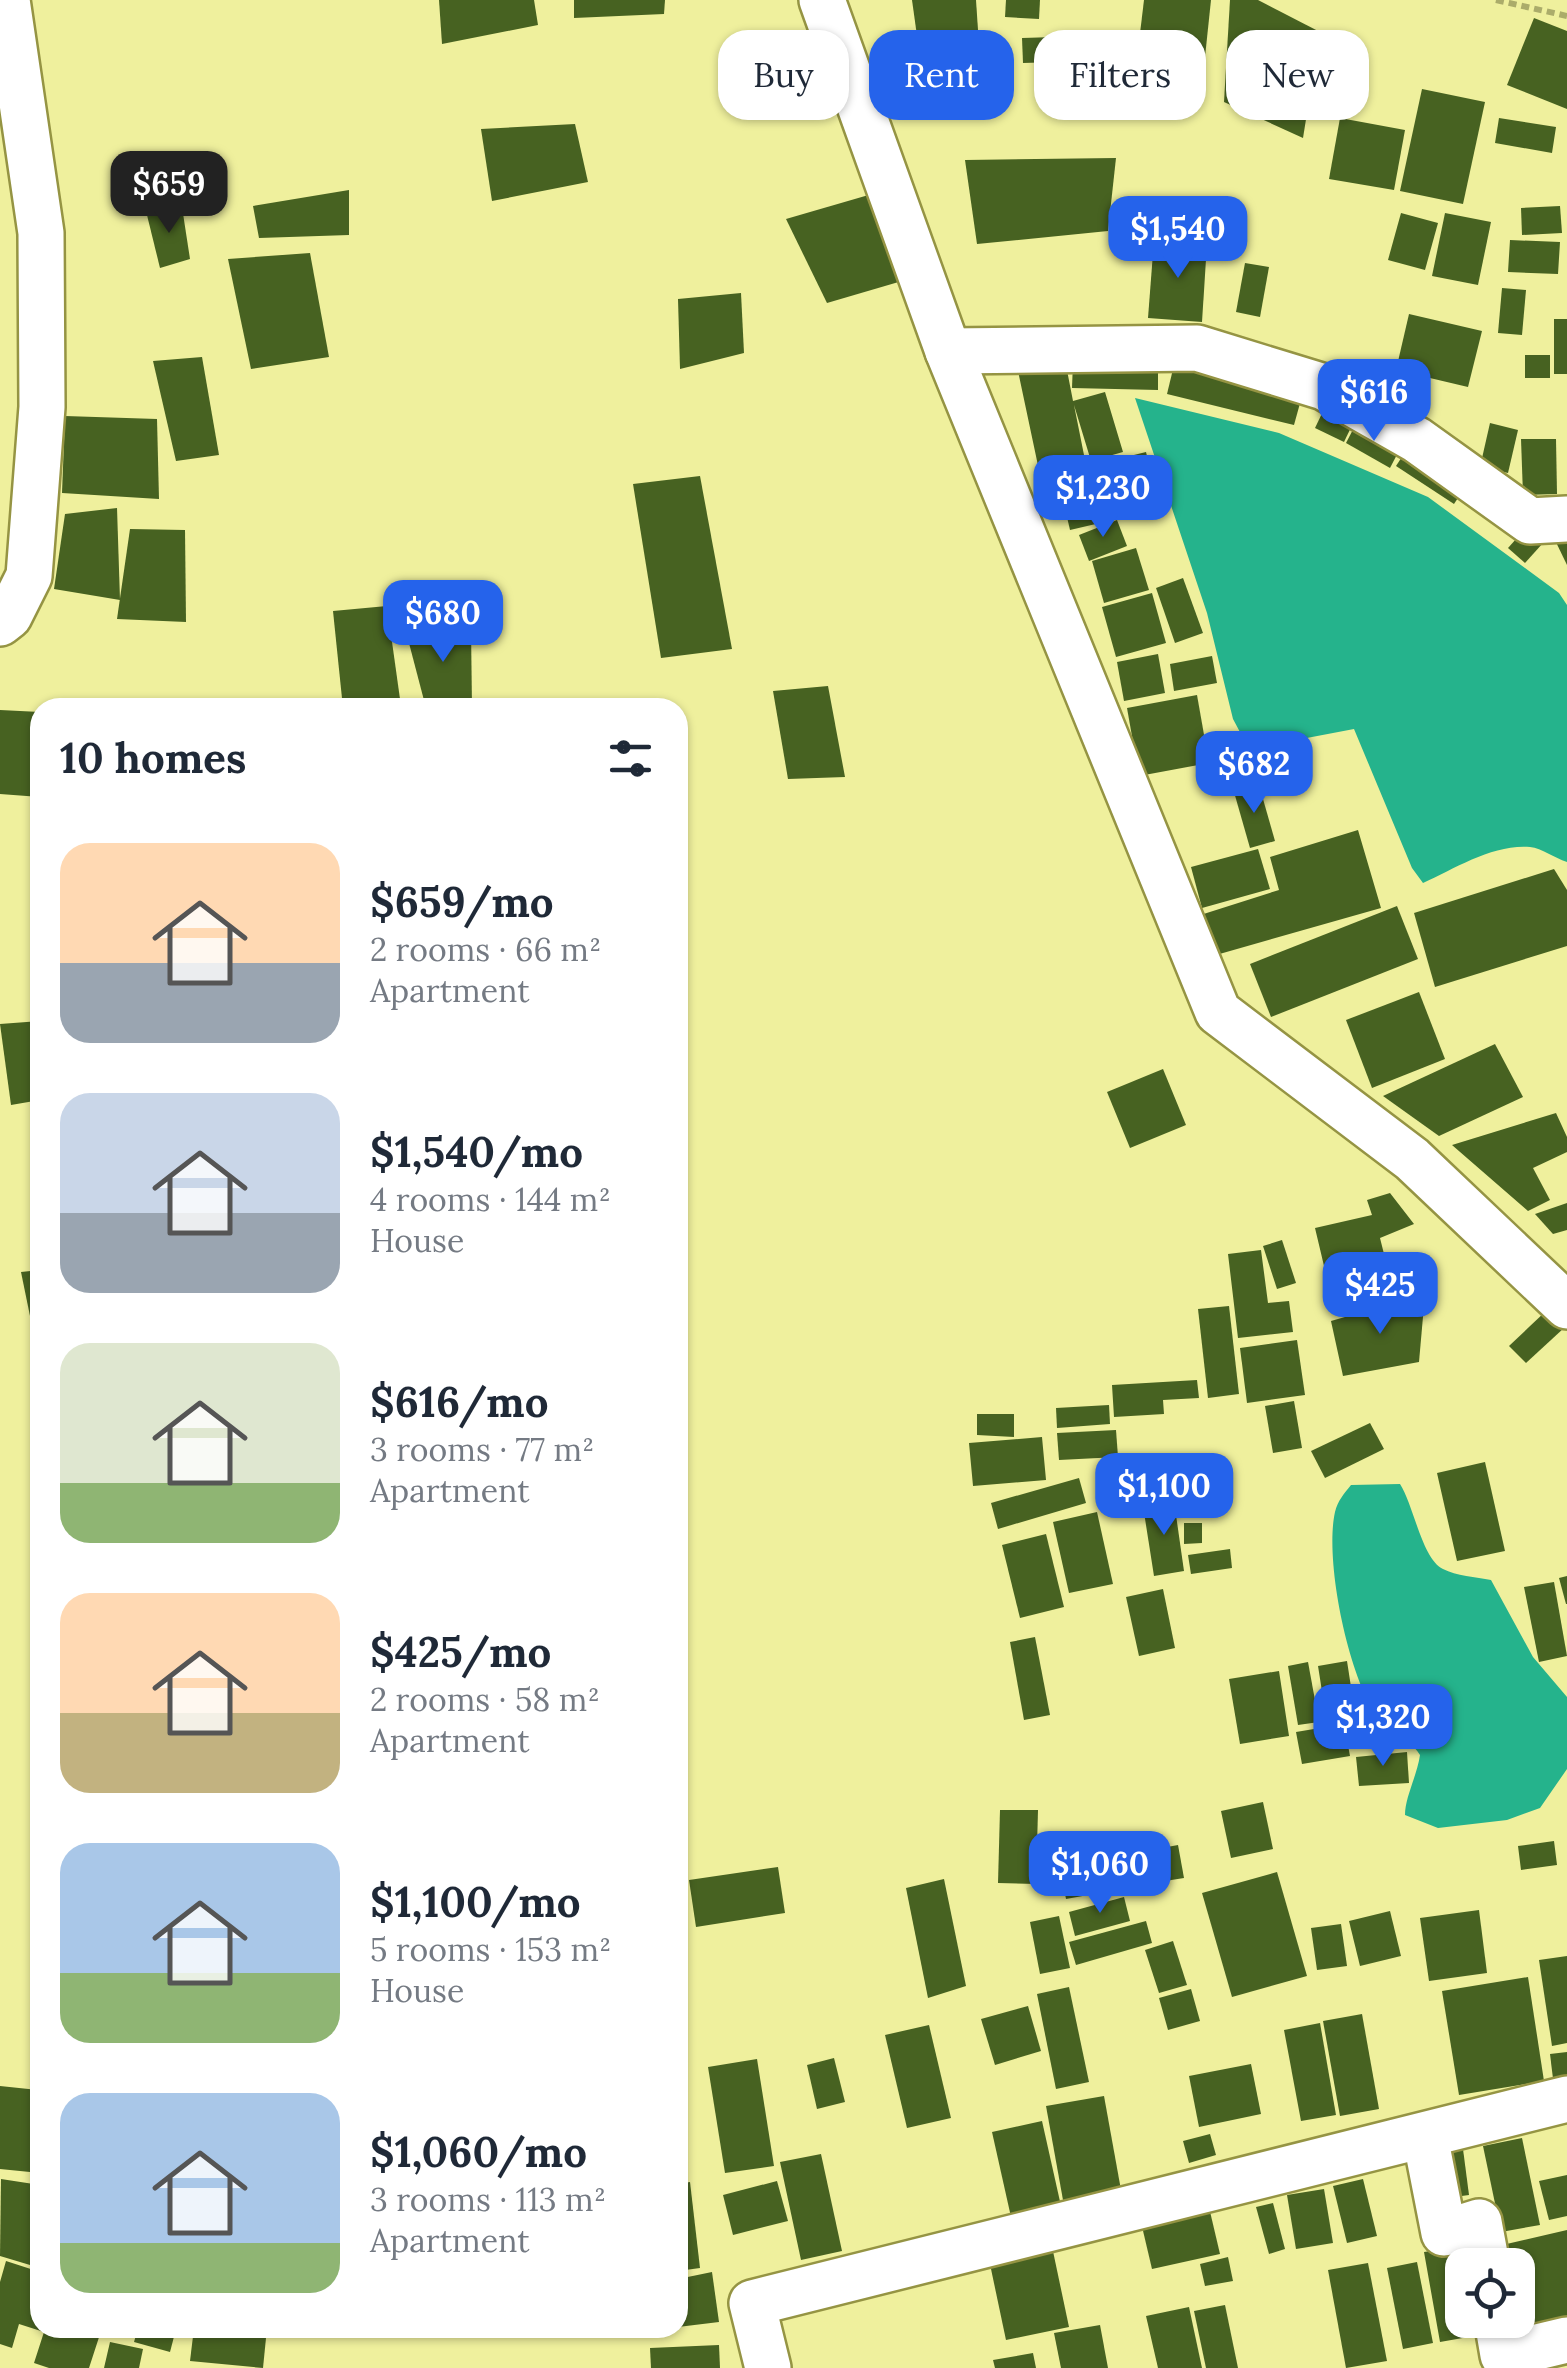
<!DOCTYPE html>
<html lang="en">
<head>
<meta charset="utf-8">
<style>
	:root { --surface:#fff; --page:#f2f2f3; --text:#1f2937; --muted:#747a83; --accent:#2563eb }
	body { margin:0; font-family:Lora,serif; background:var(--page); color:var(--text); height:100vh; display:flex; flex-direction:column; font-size:38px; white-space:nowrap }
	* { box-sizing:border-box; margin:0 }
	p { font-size:32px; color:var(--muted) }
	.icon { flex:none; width:55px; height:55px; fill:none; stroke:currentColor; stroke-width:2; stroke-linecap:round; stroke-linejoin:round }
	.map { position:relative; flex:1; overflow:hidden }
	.side { position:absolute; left:30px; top:698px; width:658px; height:1640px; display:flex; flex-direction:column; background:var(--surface); border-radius:30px; box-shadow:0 2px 8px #0004 }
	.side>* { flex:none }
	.hud { position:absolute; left:718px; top:30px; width:698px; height:90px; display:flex; gap:20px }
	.controls { position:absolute; left:1445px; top:2248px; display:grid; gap:20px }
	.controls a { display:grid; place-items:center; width:90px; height:90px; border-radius:20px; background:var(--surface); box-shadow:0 2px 8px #0004; font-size:50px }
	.price { position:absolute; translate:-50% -85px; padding:0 22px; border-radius:20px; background:var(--accent); color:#fff; font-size:32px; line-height:65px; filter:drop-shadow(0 2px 5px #0008) }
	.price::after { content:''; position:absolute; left:50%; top:60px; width:30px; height:22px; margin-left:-15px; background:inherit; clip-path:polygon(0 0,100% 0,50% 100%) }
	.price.active { background:#222; color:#fff }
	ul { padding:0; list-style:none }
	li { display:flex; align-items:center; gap:30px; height:250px; padding:0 30px }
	li span { display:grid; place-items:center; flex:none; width:280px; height:200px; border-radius:30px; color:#555 }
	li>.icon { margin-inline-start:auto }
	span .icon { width:120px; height:120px; fill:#fffc; stroke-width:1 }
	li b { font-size:42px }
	h2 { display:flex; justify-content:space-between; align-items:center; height:120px; padding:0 30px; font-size:42px }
	.pill { padding:0 35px; border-radius:30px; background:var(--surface); box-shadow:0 2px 8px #0004; font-size:35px; line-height:90px }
	.pill.active { background:var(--accent); color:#fff }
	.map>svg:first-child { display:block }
</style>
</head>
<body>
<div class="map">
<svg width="1567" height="2368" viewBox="0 0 1567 2368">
	<rect width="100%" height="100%" fill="#eff09d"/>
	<g fill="#25b38c">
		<path d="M1135 398 1279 433 1428 497 1559 593 1567 605V862C1554 858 1542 848 1530 847 1493 844 1456 868 1423 883L1412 868 1354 729 1249 749 1233 719 1207 613Z"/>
		<path d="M1400 1484C1414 1506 1422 1559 1443 1569 1456 1576 1476 1577 1491 1580L1533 1657 1567 1697V1769L1540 1808 1507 1820 1438 1828 1405 1815C1405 1797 1417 1776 1420 1755 1407 1734 1391 1736 1380 1721 1349 1681 1324 1561 1335 1512 1338 1500 1344 1494 1351 1485Z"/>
	</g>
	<g fill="#476221">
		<path d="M439 0H534L538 25 442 44Z"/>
		<path d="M574 0H665L664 14 574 18Z"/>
		<path d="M912 0H976L981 75 923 79Z"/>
		<path d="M1006 0H1040L1039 19 1005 17Z"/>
		<path d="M1144 0H1211L1205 57 1138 50Z"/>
		<path d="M1230 0H1258L1320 32 1303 138 1224 102Z"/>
		<path d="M1534 18 1567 31V109L1507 85Z"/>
		<path d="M1088 36 1089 61 1023 63 1022 38Z"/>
		<path d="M1422 89 1485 102 1463 204 1400 191Z"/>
		<path d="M1340 118 1405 130 1394 190 1329 179Z"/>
		<path d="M1499 118 1556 127 1552 153 1495 143Z"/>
		<path d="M575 124 588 182 492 201 481 129Z"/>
		<path d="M1116 158 1108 231 977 244 965 160Z"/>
		<path d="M349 190V235L259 238 253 206Z"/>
		<path d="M872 194 902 281 827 303 786 219Z"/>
		<path d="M1560 206 1562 233 1522 235 1521 208Z"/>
		<path d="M182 207 190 259 160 268 146 211Z"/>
		<path d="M1401 213 1438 223 1425 270 1388 260Z"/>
		<path d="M1445 213 1491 222 1478 285 1432 276Z"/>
		<path d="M1154 240 1207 244 1202 322 1148 318Z"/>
		<path d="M1510 240 1560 242 1558 274 1508 272Z"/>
		<path d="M310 253 329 357 251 369 228 259Z"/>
		<path d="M1245 263 1269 267 1260 317 1236 312Z"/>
		<path d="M1502 288 1526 290 1522 335 1498 333Z"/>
		<path d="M741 293 744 353 680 369 678 299Z"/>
		<path d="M1409 314 1482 331 1468 387 1396 370Z"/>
		<rect x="1554" y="319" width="13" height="55"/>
		<rect x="1525" y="355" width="25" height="23"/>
		<path d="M202 357 219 455 176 461 153 361Z"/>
		<path d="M1065 360 1073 401 1105 392 1123 452 1091 461 1074 405 1086 465 1040 475 1018 371Z"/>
		<path d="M1073 362 1158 365V390L1072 388Z"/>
		<path d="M1174 365 1302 396 1294 425 1167 394Z"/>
		<path d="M1327 403 1356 417 1344 442 1315 428Z"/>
		<path d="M65 416 157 419 159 499 62 493Z"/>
		<path d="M1358 420 1402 445 1390 468 1346 443Z"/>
		<path d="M1490 423 1518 430 1508 473 1480 467Z"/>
		<path d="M1521 439H1556L1557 494 1523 495Z"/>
		<path d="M1409 446 1467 484 1454 504 1396 466Z"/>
		<path d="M1146 452 1160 509 1070 530 1057 474Z"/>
		<path d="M700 476 732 649 661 658 633 484Z"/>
		<path d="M117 508 120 600 54 589 65 514Z"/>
		<path d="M1117 520 1127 546 1089 561 1079 535Z"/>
		<path d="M130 529 185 530 186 622 117 619Z"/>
		<path d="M1525 529 1543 543 1525 563 1508 548Z"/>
		<path d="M1567 530V565L1553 536Z"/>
		<path d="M1136 548 1149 590 1104 603 1092 561Z"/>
		<path d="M1183 578 1203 633 1175 643 1156 588Z"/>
		<path d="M1152 593 1166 643 1116 657 1102 607Z"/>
		<path d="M387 606 400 699 374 708H343L333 611Z"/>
		<path d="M404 624 471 628 472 708H426Z"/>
		<path d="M1158 654 1165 693 1124 701 1117 662Z"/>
		<path d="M1212 656 1217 683 1174 691 1170 664Z"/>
		<path d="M828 686 845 777 788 779 773 691Z"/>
		<path d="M1197 695 1209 763 1139 776 1127 708Z"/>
		<path d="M0 710 40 712V797L0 794Z"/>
		<path d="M1259 785 1275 841 1250 848 1234 792Z"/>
		<path d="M1358 830 1381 908 1216 955 1191 918 1279 890 1270 857Z"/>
		<path d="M1258 849 1270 889 1202 908 1191 867Z"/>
		<path d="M1554 869 1567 890V946L1435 987 1414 913Z"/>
		<path d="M1397 906 1418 959 1271 1017 1250 964Z"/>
		<path d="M1419 992 1445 1059 1372 1088 1346 1020Z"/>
		<path d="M40 1021V1100L11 1105 0 1024Z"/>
		<path d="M1495 1044 1523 1097 1439 1136 1383 1096Z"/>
		<path d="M1163 1069 1186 1125 1130 1148 1107 1092Z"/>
		<path d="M1556 1113 1567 1137V1152L1533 1168 1550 1200 1528 1211 1452 1145Z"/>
		<path d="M1390 1193 1414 1224 1380 1238 1394 1294 1334 1308 1315 1228 1372 1215 1367 1200Z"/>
		<path d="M1567 1203V1230L1553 1234 1535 1214Z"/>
		<path d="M1282 1240 1296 1283 1277 1289 1263 1246Z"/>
		<path d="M1261 1250 1268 1303 1289 1301 1293 1332 1238 1338 1228 1254Z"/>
		<path d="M40 1270V1315L30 1316 21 1272Z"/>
		<path d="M1425 1294 1419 1362 1343 1376 1331 1321Z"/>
		<path d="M1229 1306 1239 1394 1208 1398 1198 1309Z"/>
		<path d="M1547 1310 1564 1328 1526 1363 1509 1346Z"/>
		<path d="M1297 1340 1305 1395 1247 1403 1240 1348Z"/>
		<path d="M1197 1380 1199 1398 1163 1400 1164 1414 1114 1417 1112 1385Z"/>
		<path d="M1294 1401 1302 1448 1273 1453 1265 1406Z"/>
		<path d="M1109 1405 1110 1424 1057 1428 1056 1408Z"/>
		<path d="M977 1414H1014V1437L977 1435Z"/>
		<path d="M1370 1423 1384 1449 1325 1478 1311 1451Z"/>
		<path d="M1116 1430 1118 1457 1059 1460 1057 1433Z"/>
		<path d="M1042 1437 1046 1480 973 1486 969 1443Z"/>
		<path d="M1485 1462 1505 1551 1457 1561 1437 1473Z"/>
		<path d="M1143 1470H1171V1496H1144Z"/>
		<path d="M1199 1476V1497L1177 1498 1176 1477Z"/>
		<path d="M1079 1478 1086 1503 998 1529 991 1503Z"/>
		<path d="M1174 1501 1184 1571 1154 1576 1143 1506Z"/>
		<path d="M1097 1512 1113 1584 1069 1593 1053 1522Z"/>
		<path d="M1184 1523H1202V1543L1184 1544Z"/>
		<path d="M1046 1534 1064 1607 1020 1618 1002 1545Z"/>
		<path d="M1230 1549 1232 1568 1191 1574 1188 1555Z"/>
		<path d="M1567 1576V1604H1566L1559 1578Z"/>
		<path d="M1554 1582 1567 1656 1539 1662 1524 1587Z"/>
		<path d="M1163 1589 1175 1648 1139 1656 1126 1597Z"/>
		<path d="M1035 1637 1050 1715 1024 1720 1010 1642Z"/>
		<path d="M1347 1661 1355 1713 1326 1717 1318 1666Z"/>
		<path d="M1308 1662 1319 1722 1298 1725 1288 1666Z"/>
		<path d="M1279 1671 1289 1736 1240 1744 1229 1679Z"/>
		<path d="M1344 1724 1350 1756 1302 1764 1296 1732Z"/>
		<path d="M1407 1752 1409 1783 1359 1786 1356 1757Z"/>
		<path d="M1263 1802 1273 1849 1231 1858 1221 1811Z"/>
		<path d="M1000 1810H1038L1036 1884 998 1883Z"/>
		<path d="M1554 1841 1557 1865 1521 1870 1518 1846Z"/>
		<path d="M1178 1845 1184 1878 1140 1885 1135 1853Z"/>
		<path d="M1121 1857 1127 1888 1066 1899 1060 1869Z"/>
		<path d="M778 1867 785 1913 696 1927 689 1880Z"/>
		<path d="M1277 1872 1307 1976 1232 1997 1202 1893Z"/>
		<path d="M944 1879 966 1986 928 1998 906 1888Z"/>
		<path d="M1124 1897 1130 1921 1075 1936 1069 1912Z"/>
		<path d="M1479 1910 1487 1973 1429 1981 1420 1918Z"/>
		<path d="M1390 1911 1401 1956 1360 1966 1349 1921Z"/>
		<path d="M1059 1916 1070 1968 1040 1974 1030 1922Z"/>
		<path d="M1146 1921 1152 1943 1076 1965 1069 1942Z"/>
		<path d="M1341 1924 1347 1966 1317 1970 1311 1928Z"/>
		<path d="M1173 1941 1187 1985 1159 1993 1145 1950Z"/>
		<path d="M1567 1956V2043L1552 2046 1539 1960Z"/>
		<path d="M1528 1977 1544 2081 1459 2095 1442 1991Z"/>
		<path d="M1069 1987 1089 2082 1056 2089 1037 1994Z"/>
		<path d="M1191 1989 1200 2021 1168 2030 1159 1998Z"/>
		<path d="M1028 2006 1041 2051 995 2065 981 2019Z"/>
		<path d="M1362 2014 1379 2109 1340 2116 1323 2021Z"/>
		<path d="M1320 2023 1336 2115 1301 2121 1284 2030Z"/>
		<path d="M929 2025 951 2118 907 2128 885 2035Z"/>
		<path d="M1567 2052V2085L1554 2087 1550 2054Z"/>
		<path d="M834 2058 845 2102 817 2109 807 2065Z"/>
		<path d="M757 2059 774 2166 725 2173 708 2067Z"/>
		<path d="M1251 2064 1261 2114 1199 2127 1189 2076Z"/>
		<path d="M0 2086 38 2090 30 2172 0 2169Z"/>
		<path d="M1104 2096 1121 2190 1063 2200 1046 2106Z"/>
		<path d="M1042 2121 1061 2206 1011 2217 992 2132Z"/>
		<path d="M1210 2134 1216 2155 1189 2163 1183 2141Z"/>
		<path d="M1522 2138 1540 2225 1501 2232 1483 2146Z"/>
		<path d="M1463 2149 1469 2195 1447 2198 1441 2152Z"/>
		<path d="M821 2154 842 2251 801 2260 780 2162Z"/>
		<path d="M1567 2175V2216L1549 2220 1539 2181Z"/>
		<path d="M1 2179 40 2185V2268L0 2256Z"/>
		<path d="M1363 2179 1377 2236 1347 2243 1333 2186Z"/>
		<path d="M777 2181 788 2221 733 2235 723 2195Z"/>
		<path d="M690 2182 700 2268 678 2271V2184Z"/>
		<path d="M1324 2189 1333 2243 1296 2249 1287 2195Z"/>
		<path d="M1208 2203 1220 2254 1152 2269 1140 2218Z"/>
		<path d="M1273 2203 1285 2249 1269 2254 1256 2207Z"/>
		<path d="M1567 2230V2321L1518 2332V2265H1502L1498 2246Z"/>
		<path d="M1050 2237 1069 2327 1006 2340 987 2250Z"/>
		<path d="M1458 2247 1462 2273V2320H1471L1474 2336 1440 2342 1424 2252Z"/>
		<path d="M1228 2257 1233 2281 1205 2286 1200 2264Z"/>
		<path d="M6 2261 40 2272V2328H102L89 2368H49L34 2363 44 2332 19 2324 12 2348 0 2344V2282Z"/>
		<path d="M1417 2262 1433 2343 1403 2349 1387 2268Z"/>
		<path d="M1368 2263 1387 2361 1346 2368 1328 2270Z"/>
		<path d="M712 2272 719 2322 678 2327V2279Z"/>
		<path d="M1225 2305 1238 2368H1206L1194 2311Z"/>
		<path d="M1189 2307 1202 2368H1158L1146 2316Z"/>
		<path d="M1100 2325 1108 2368H1061L1054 2333Z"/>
		<path d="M138 2328 176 2329 170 2352 134 2342Z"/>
		<path d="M194 2328H267L263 2368 190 2361Z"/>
		<path d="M110 2342 143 2349 139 2368H104Z"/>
		<path d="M719 2345 720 2368H651L650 2348Z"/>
		<path d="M1033 2353 1036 2368H995L993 2360Z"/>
	</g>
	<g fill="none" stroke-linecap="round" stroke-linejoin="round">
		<g stroke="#959443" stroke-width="50">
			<g id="minor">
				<path d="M822 0 948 351 1218 1012 1412 1159 1567 1306"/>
				<path d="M948 351 1197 348 1324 387 1417 440 1530 521 1567 519"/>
				<path d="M0 623 9 616 29 576 42 407 41 233 7 0"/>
				<path d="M1425 2136 1444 2233 1479 2222 1487 2265"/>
				<path d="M1497 2320 1503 2355 1567 2340"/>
				<path d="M768 2368 752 2303 1567 2099"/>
			</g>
		</g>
		<path stroke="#abac6a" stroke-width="6" stroke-dasharray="8 5" stroke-linecap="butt" d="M1496 0 1567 16"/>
		<use href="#minor" stroke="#fff" stroke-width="45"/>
	</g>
</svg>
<div class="controls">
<a><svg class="icon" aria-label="locate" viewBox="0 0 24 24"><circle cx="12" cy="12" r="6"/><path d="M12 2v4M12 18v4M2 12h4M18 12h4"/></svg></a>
</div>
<b class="price active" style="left:169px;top:236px">$659</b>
<b class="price" style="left:1178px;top:281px">$1,540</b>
<b class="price" style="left:1374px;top:444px">$616</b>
<b class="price" style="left:1103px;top:540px">$1,230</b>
<b class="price" style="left:443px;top:665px">$680</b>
<b class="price" style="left:1254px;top:816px">$682</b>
<b class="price" style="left:1380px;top:1337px">$425</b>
<b class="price" style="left:1164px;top:1538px">$1,100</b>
<b class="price" style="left:1383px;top:1769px">$1,320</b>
<b class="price" style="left:1100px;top:1916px">$1,060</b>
<div class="hud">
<a class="pill">Buy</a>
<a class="pill active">Rent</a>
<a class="pill">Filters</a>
<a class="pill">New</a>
</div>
<section class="side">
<h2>10 homes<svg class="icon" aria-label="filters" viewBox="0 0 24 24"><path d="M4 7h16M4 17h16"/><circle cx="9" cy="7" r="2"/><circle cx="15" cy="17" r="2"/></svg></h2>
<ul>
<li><span style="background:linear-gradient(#ffd9b3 60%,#9aa5b1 0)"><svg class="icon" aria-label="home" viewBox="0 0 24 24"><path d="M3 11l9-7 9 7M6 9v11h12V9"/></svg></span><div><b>$659/mo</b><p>2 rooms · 66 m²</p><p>Apartment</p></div></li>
<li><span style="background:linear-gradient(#c9d6e8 60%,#9aa5b1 0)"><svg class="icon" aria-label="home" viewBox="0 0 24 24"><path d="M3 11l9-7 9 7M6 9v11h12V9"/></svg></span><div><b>$1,540/mo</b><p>4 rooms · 144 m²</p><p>House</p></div></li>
<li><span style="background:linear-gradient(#dfe7d0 70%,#8fb573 0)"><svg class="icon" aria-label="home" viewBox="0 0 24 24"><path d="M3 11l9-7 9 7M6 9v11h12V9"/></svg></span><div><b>$616/mo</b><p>3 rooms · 77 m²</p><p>Apartment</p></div></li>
<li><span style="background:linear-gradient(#ffd9b3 60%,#c2b280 0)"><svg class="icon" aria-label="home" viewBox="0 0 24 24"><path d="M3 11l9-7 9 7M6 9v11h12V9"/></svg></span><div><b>$425/mo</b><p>2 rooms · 58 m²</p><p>Apartment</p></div></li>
<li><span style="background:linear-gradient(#a9c7e8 65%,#8fb573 0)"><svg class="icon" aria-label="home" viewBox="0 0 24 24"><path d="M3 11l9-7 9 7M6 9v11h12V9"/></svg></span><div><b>$1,100/mo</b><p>5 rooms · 153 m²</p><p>House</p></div></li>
<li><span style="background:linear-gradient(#a9c7e8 75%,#8fb573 0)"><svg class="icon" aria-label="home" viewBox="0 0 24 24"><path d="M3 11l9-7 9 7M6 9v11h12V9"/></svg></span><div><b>$1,060/mo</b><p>3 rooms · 113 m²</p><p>Apartment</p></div></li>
</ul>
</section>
</div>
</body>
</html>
